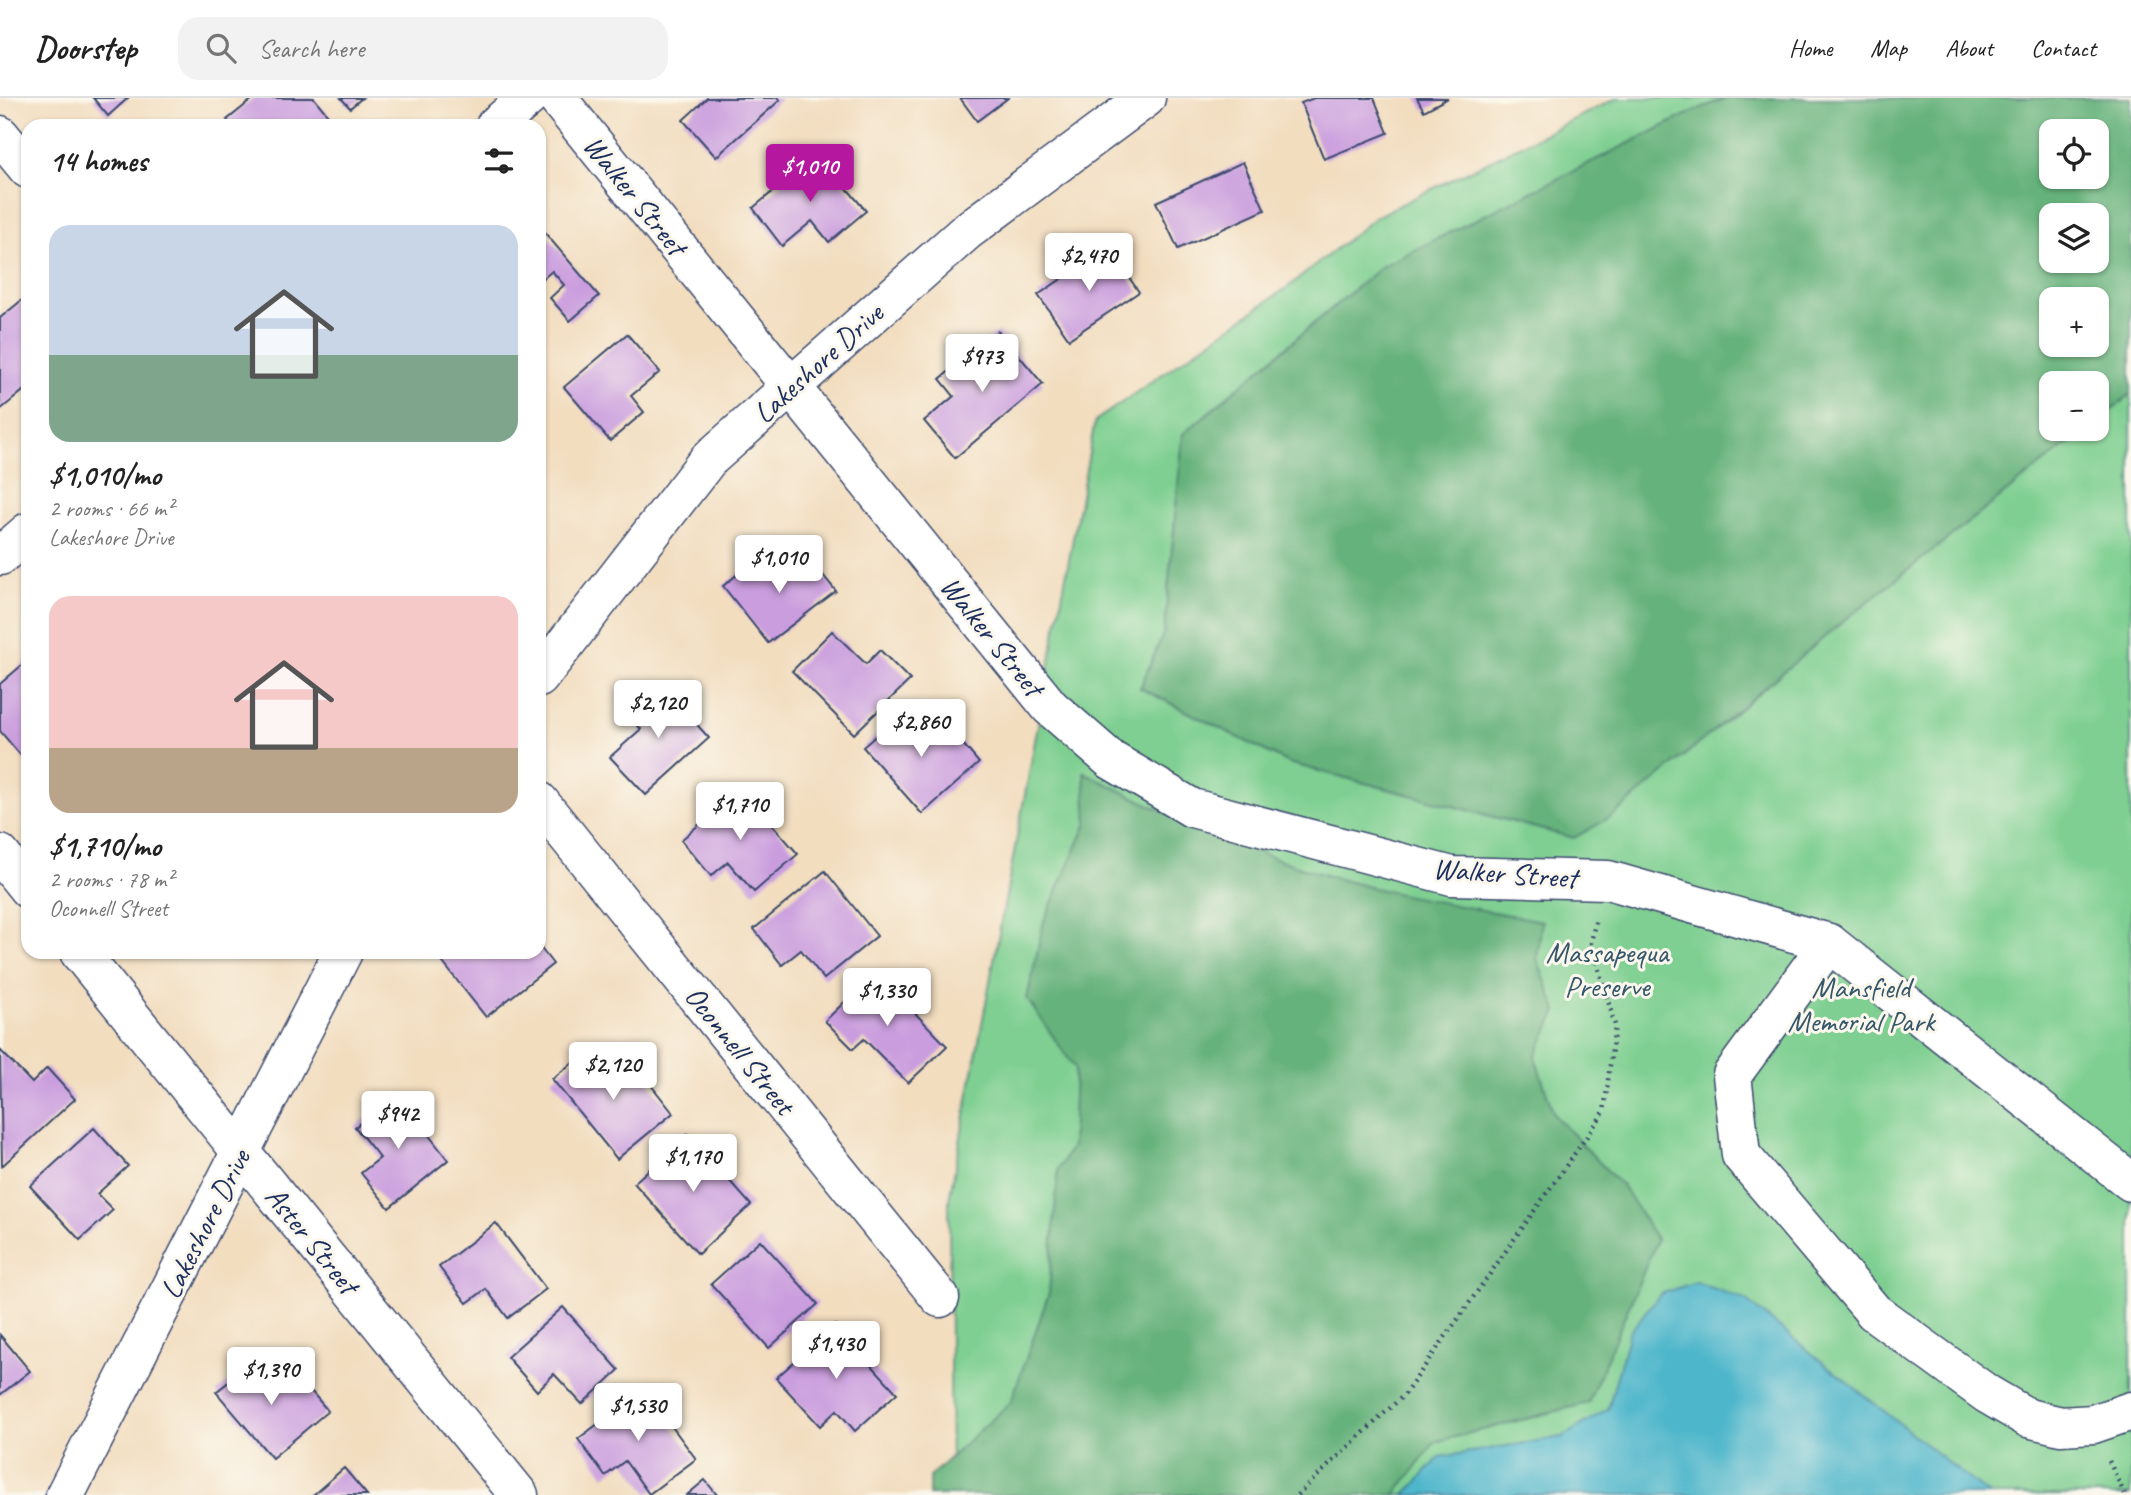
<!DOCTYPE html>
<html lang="en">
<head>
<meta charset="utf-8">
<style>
	:root { --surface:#fff; --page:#f2f2f2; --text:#222; --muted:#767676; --line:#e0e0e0; --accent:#b5179e }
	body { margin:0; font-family:Caveat,sans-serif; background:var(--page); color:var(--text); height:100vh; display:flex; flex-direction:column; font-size:26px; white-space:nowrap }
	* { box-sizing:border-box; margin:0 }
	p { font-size:23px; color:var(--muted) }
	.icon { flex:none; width:38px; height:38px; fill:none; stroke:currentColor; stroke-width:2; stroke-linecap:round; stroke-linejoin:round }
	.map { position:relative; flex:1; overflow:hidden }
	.side { position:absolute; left:21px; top:21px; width:525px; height:840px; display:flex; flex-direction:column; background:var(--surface); border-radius:21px; box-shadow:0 2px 5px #0004 }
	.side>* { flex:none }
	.buttons { position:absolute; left:2039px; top:21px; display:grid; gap:14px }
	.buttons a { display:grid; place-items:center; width:70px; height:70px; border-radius:14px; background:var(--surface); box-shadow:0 2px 5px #0004; font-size:35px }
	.price { position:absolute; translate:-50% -60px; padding:0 16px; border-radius:7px; background:#fff; color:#222; font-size:23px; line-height:46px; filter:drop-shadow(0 2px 4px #0008) }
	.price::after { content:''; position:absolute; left:50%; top:42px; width:21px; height:16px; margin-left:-10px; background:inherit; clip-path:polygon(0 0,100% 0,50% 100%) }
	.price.current { background:var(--accent); color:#fff }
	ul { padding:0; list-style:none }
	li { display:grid; align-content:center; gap:14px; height:371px; padding:0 28px }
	li span { display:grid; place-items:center; height:217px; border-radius:21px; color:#555 }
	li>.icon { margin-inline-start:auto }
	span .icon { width:126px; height:126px; fill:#fffc; stroke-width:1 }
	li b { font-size:30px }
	h2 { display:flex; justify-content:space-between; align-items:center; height:84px; padding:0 28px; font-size:30px }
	header { display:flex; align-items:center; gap:42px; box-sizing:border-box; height:98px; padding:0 35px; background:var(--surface); border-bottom:2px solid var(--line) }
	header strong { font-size:33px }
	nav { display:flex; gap:38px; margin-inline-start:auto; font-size:24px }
	.search { width:490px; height:63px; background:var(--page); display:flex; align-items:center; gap:18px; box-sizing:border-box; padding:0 24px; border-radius:21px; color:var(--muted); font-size:26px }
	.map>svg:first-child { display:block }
</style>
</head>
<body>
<header>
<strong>Doorstep</strong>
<div class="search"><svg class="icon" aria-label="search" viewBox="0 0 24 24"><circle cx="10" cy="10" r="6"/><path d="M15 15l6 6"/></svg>Search here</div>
<nav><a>Home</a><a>Map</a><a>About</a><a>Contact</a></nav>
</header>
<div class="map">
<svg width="2131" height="1397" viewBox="0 0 2131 1397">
	<rect width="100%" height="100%" fill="#fbf7ec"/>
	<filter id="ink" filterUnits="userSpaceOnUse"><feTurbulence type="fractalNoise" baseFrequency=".0143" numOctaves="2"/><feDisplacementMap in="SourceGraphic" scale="14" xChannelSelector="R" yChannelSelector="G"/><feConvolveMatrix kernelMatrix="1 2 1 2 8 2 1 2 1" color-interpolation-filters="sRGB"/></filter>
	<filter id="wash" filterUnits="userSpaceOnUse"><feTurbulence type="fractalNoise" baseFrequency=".00686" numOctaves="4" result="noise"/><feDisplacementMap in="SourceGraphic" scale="28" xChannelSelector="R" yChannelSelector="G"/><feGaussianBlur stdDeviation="1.57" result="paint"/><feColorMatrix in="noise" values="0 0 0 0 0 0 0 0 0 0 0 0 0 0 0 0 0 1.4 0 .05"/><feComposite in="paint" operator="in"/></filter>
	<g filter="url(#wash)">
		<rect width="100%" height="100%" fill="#f2ddbf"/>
		<path fill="#7ecf91" stroke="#4c7f78" stroke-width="2" fill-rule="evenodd" d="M1617 0H2131V1397H951L949 1102 1095 323 1292 186 1377 118ZM2051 33H2096V79H2051ZM2051 117H2096V163H2051ZM2051 201H2096V247H2051ZM2051 285H2096V331H2051Z"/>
		<g fill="#66b27b" stroke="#40706c" stroke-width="2" fill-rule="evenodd">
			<path d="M1727 0H2131V296L2097 323 2096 285H2051V331H2087L1847 520 1614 717 1574 740 1289 665 1140 590 1164 534 1183 336 1382 168 1694 13ZM2051 33H2096V79H2051ZM2051 117H2096V163H2051ZM2051 201H2096V247H2051Z"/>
			<path d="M1084 674C1155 711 1227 744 1303 770 1380 796 1463 808 1542 823L1537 861 1557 913 1535 959 1554 1017 1624 1090 1657 1142 1588 1305 1435 1344 1395 1397H929V1379L1011 1304 1049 1195 1058 1072 1072 1048 1075 970 1027 901 1044 823 1087 725Z"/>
		</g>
		<path fill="#4db6cb" stroke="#347294" stroke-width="2" d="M1696 1184 1745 1202 1989 1397H1405L1440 1359 1562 1339 1608 1311 1629 1235 1660 1196Z"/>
		<g id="blocks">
			<g fill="#ca9ede">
				<path d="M93 0H128L108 18Z"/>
				<path d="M254 0H314L337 28H232L227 22Z"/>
				<path d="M341 0H362L350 10Z"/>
				<path d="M707 0H779L780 2 716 59 683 22Z"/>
				<path d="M960 0H1008L977 23Z"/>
				<path d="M1314 0H1374L1388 35 1324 61 1301 5Z"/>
				<path d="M1417 0H1448L1424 13Z"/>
				<path d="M818 56 866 113 829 144 812 123 782 148 753 110Z"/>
				<path d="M1243 64 1265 112 1178 151 1156 104Z"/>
				<path d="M539 128 599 198 570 223 550 200 564 187 552 173 539 184Z"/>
				<path d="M1108 149 1139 194 1069 241 1038 197Z"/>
				<path d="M22 202 28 209V289L0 312V220Z"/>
				<path d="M998 233 1043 286 955 360 924 323 954 298 940 281Z"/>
				<path d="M627 236 660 274 631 298 644 314 610 343 564 289Z"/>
				<path d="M805 455 836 493 768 545 723 488 758 460 773 480Z"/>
				<path d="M832 533 866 566 880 552 910 582 854 636 792 573Z"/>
				<path d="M28 562V666L0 633V586Z"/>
				<path d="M660 586 709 640 646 697 610 659 641 631 627 616Z"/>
				<path d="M909 609 935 638 947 627 979 665 922 716 863 649Z"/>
				<path d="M741 691 798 756 754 794 728 764 711 778 681 742Z"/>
				<path d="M825 773 877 838 824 881 801 852 782 867 754 831Z"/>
				<path d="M539 848 553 866 486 919 440 861 448 854H539Z"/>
				<path d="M875 874 947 948 908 985 864 941 853 951 825 923Z"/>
				<path d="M591 950 617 982 635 967 673 1015 617 1061 552 981Z"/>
				<path d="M0 952 32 985 47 970 75 1001 2 1068Z"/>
				<path d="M397 996 448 1062 389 1110 361 1075 380 1060 355 1029Z"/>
				<path d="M94 1030 128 1068 97 1096 113 1112 80 1142 30 1088Z"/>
				<path d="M688 1036 751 1107 698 1156 634 1085Z"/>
				<path d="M496 1125 546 1191 508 1220 486 1191 467 1205 439 1169Z"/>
				<path d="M760 1142 818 1206 769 1250 711 1186Z"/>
				<path d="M563 1209 619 1272 582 1306 554 1276 537 1293 507 1259Z"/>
				<path d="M835 1227 897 1295 855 1333 837 1312 820 1328 776 1280Z"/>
				<path d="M0 1237 30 1273 0 1297Z"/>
				<path d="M256 1262 281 1293 299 1279 328 1313 272 1360 216 1294Z"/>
				<path d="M644 1291 696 1361 649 1396 625 1363 605 1378 578 1341Z"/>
				<path d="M344 1370 367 1397H313Z"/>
				<path d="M705 1382 717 1397H687Z"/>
			</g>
		</g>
	</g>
	<g filter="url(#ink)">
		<use href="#blocks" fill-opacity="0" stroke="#3b496d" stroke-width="2"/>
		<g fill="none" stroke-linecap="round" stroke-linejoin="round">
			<g stroke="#3b496d" stroke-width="41">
				<g id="minor">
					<path d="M557 0 1050 609 1111 662 1192 710 1452 778 1608 782 1829 845 1732 977 1741 1057 1874 1214 1987 1296 2028 1320 2061 1328 2093 1326 2131 1313"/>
					<path d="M495 28 528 0"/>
					<path d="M0 37 28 71"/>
					<path d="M0 458 28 434"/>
					<path d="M539 580 708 362 967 133 1146 0"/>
					<path d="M539 703 940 1200"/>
					<path d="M0 756 28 791"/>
					<path d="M1829 845 2131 1084"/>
					<path d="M79 854 519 1397"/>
					<path d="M65 1397 343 854"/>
				</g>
			</g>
			<g stroke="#3b496d" stroke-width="4.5" stroke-dasharray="2 5" stroke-linecap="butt">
				<path d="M2109 1363 2125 1397"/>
				<path d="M1297 1397 1405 1296 1604 1014 1615 927 1591 845 1596 820"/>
			</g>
			<use href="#minor" stroke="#fff" stroke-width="38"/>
		</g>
	</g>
	<g text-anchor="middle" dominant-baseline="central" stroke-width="6" stroke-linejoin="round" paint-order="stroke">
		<g font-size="30" fill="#1b2f5e" stroke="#fbf7ec">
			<text transform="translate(635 97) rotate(51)">Walker Street</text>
			<text transform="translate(818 265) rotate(-42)">Lakeshore Drive</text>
			<text transform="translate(992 538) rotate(51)">Walker Street</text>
			<text transform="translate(1505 775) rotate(4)">Walker Street</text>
			<text transform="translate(740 952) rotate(51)">Oconnell Street</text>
			<text transform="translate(205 1126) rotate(-63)">Lakeshore Drive</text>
			<text transform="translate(312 1142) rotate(51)">Aster Street</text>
		</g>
		<g font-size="30" fill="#34576b" stroke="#fbf7ec">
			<text x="1607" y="854">Massapequa<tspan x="1607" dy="34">Preserve</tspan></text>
			<text x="1861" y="889">Mansfield<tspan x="1861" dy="34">Memorial Park</tspan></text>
		</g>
	</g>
</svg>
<div class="buttons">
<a><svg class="icon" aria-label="locate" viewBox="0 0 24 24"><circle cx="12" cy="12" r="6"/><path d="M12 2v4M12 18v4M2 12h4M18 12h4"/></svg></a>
<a><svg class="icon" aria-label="layers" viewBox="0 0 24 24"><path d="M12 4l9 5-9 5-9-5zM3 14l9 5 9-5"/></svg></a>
<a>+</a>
<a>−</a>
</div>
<b class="price current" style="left:810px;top:106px">$1,010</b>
<b class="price" style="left:1089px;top:195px">$2,470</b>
<b class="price" style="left:982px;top:296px">$973</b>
<b class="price" style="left:779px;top:497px">$1,010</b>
<b class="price" style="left:658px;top:642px">$2,120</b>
<b class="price" style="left:921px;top:661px">$2,860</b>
<b class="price" style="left:740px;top:744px">$1,710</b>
<b class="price" style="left:887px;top:930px">$1,330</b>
<b class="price" style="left:613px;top:1004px">$2,120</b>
<b class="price" style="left:398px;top:1053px">$942</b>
<b class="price" style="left:693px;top:1096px">$1,170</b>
<b class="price" style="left:836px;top:1283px">$1,430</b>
<b class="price" style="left:271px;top:1309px">$1,390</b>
<b class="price" style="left:638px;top:1345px">$1,530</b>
<section class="side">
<h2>14 homes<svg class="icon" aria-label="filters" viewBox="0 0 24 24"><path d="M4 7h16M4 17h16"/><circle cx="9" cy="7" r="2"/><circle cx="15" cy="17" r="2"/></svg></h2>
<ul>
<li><span style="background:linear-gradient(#c9d6e8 60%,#7fa58c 0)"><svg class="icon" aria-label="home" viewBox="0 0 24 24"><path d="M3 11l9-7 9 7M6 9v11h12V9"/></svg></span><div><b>$1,010/mo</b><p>2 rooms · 66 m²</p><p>Lakeshore Drive</p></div></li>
<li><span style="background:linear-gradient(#f6c9c9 70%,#b9a48a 0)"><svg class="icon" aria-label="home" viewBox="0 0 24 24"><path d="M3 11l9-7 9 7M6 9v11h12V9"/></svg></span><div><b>$1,710/mo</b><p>2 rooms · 78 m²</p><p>Oconnell Street</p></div></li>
</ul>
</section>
</div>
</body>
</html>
